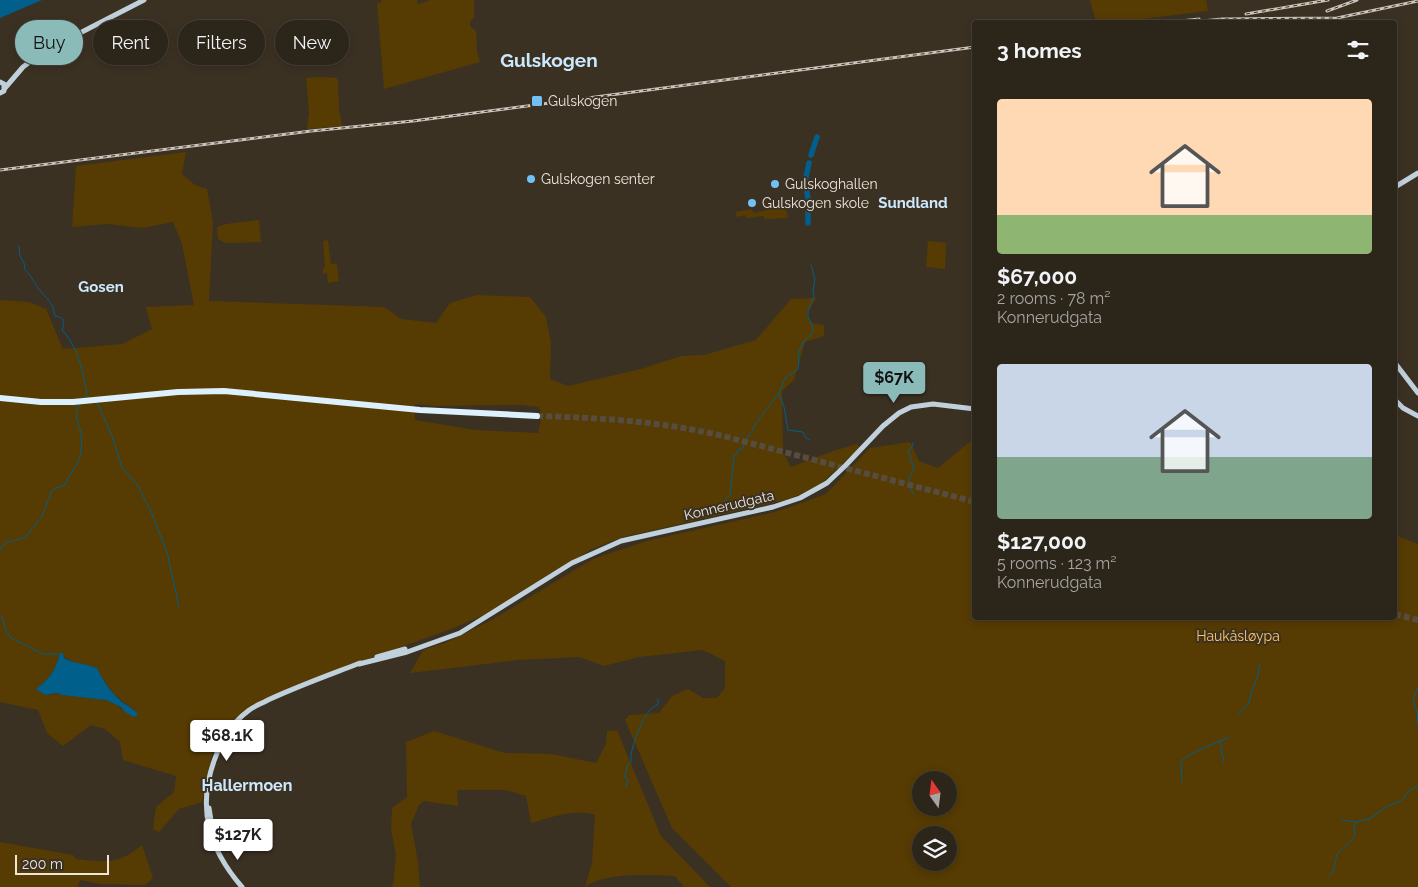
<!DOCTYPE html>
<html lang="en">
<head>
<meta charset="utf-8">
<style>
	:root { --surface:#2c251a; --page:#342d23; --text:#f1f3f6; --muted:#a6a5a2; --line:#484239; --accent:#8bbbb9 }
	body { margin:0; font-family:Raleway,sans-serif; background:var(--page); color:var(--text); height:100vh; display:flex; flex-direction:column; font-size:19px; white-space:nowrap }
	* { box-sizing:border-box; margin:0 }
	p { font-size:16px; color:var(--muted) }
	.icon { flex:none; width:28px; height:28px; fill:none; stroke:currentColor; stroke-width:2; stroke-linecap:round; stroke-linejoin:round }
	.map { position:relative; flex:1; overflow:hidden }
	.details { position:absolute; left:972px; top:20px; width:425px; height:600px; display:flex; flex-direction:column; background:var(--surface); border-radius:5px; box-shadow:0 2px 8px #0003,0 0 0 1px var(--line) }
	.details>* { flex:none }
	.hud { position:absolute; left:15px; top:20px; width:475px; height:45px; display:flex; gap:10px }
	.needle { width:32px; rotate:346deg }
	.controls { position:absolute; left:912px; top:771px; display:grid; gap:10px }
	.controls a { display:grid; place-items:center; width:45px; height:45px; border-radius:50%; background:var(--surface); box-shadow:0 2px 8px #0003,0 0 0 1px var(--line); font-size:25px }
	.scale { position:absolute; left:15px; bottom:12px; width:94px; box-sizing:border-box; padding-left:5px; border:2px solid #ece6dd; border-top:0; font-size:14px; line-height:18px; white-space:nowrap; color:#ece6dd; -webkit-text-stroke:4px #3b3123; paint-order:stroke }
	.price { position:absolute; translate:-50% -42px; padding:0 11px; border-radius:5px; background:#fff; color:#222; font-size:16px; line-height:32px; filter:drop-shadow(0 1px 2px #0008) }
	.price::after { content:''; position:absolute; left:50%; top:30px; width:15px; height:11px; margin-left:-8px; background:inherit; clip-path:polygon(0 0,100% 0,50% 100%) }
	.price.active { background:var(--accent); color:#111 }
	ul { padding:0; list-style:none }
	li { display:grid; align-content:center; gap:10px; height:265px; padding:0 25px }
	li span { display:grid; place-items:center; height:155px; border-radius:5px; color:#555 }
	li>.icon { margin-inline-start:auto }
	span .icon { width:90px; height:90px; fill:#fffc; stroke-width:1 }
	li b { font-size:21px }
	h2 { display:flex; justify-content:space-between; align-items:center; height:60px; padding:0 25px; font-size:21px }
	.pill { padding:0 18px; border-radius:22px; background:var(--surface); box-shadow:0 2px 8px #0003,0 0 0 1px var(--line); font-size:18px; line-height:45px }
	.pill.active { background:var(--accent); color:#111 }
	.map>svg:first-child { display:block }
</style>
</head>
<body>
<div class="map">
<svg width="1418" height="887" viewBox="0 0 1418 887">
	<rect width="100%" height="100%" fill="#3b3123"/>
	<g fill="#563b03" fill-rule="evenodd">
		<path d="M382 0H417L418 4 431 0H474V17L470 22V26L476 31 477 51 480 62 384 89 377 3H380Z"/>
		<path d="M1090 0H1206L1208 11 1117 22H1096Z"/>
		<path d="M322 77 336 78 338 80 339 109 342 126 307 129 309 112 306 78Z"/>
		<path d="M186 152 182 174 195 185 207 189 213 222 209 301 384 307 401 319 436 323 450 303 477 295 530 297 546 317 551 343 550 379 568 386 641 369 681 356 704 355 756 340 791 299 816 298 807 314 812 323 824 325V336L805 342 794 380 782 391 783 452 791 467 833 451 857 444 860 447 821 484 790 499 623 537 592 549 484 615 454 628 293 686 243 711 213 750 202 802 179 809 159 832 153 829 156 807 174 792 176 776 123 760 120 742 105 729 91 725 63 746 47 733 38 710 0 702V300L29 302 46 309 63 349 122 344 152 329 146 307 194 305 182 244 173 222 143 228 107 224 72 227 76 166ZM415 404 434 406 520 405 539 407 542 415 538 433 475 430 415 420ZM60 652C69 665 83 662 97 668 109 691 115 696 136 711L125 712C108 693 80 699 58 694 55 693 51 695 47 695 43 694 40 690 36 689 50 678 57 669 60 652Z"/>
		<path d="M785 206 788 218 765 219 763 216 746 218 745 215 737 217 735 212 752 209 753 213Z"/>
		<path d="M259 220 261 242 225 243 218 239 217 227 226 224Z"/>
		<path d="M328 240 331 264H337L339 281 328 283 327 273 323 274V268L325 267 323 241Z"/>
		<path d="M928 241 946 243 945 269 926 267Z"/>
		<path d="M972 440H975V618H1395V535L1418 544V887H731L672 828 625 720 629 715 659 713 672 696 688 689 703 698H717L725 688V661L703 650 639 657 604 666 579 657 518 660 410 673 423 650 445 643 490 621 593 559 647 541 775 512 804 502 826 494 870 448 910 442 919 461 938 468ZM921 780H949V808H921ZM921 835H949V862H921Z"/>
		<path d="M617 730 661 836 710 887H684L675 876C651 875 604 872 585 887L592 863 595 815C577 808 549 818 531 823L526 796 506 790H457L458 806 424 801 419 805 411 824 418 862 420 887H391L393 885 396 855 391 829 392 808 407 797 406 742 434 731 505 753 551 754 596 763 606 744 607 731Z"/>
		<path d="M0 842 73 855 76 859C106 862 118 865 142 845L153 878 145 885 100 884 80 880 78 887H0Z"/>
	</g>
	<g fill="#005f8b">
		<path d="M0 0H42L0 18Z"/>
		<path d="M60 652 63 654 64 658C74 664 86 663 97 668 104 682 109 690 121 701 127 706 133 708 138 714L136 716 134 717 125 712 121 707 106 700 62 695 57 693 46 695 37 690 36 689C50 678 57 669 60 652Z"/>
	</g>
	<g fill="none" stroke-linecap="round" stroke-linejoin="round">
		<g stroke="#005f8b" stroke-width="1">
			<path d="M19 246 20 256 25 265 24 269C30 274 32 279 36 285 44 298 52 298 55 316 65 317 65 322 62 330 79 349 82 369 87 394L83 398"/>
			<path d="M95 402 99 406 112 436 122 468 137 484 152 514 167 552 179 607"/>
			<path d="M810 440 806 438 803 432 788 430 784 407 779 393 785 378 798 369 799 360 798 353 804 341 813 332V328L808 317V311L814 296 813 291 815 279 811 265"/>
			<path d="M913 494 908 481 914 468 908 451 912 447 913 443"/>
			<path d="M724 501 730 495 734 455 737 454 738 450 743 448C743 440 752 434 754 426L778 394"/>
			<path d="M0 550 6 542 25 538 42 516 52 490 65 485C69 473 81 463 81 450 82 445 82 439 81 434 79 423 72 415 80 404"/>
			<path d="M0 615 3 618 6 631 11 638 43 654H60"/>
			<path d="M1418 688 1413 699 1417 712 1418 725"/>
			<path d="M1238 715 1249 703 1252 690 1257 679 1260 664"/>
			<path d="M1220 741 1224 762"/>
			<path d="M1182 782 1181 761 1191 754 1229 737"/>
			<path d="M626 787 628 779 625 777 627 766 631 762C629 751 640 725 646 715 649 711 653 707 658 704V699"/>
			<path d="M1342 820 1355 822"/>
			<path d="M1329 876C1336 870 1335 861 1337 854 1338 853 1353 838 1355 836L1354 828 1356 822 1371 818 1386 807 1402 800 1409 791 1418 786"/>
		</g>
		<g stroke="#005f8b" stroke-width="5.5">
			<path d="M811 155 817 137"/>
			<path d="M808 223V198L805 182 809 163"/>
		</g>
		<g stroke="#564c3f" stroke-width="6" stroke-dasharray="6 3" stroke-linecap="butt">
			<path d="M537 416C602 418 659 421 723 436L975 502"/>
			<path d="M1395 614 1418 620"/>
		</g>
		<g stroke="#c1d1dc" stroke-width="5">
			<path d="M0 82 4 84V91L0 93"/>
			<path d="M5 88 23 67 43 52 144 0"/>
			<path d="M1395 187 1418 173"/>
			<path d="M1395 363 1418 393"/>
			<path d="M1395 400 1403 408 1418 416"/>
			<path d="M377 657 405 649"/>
			<path d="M359 664 407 652 460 633 572 563 621 541 773 507 800 498 827 483 845 466 883 426 899 413 911 407 933 404 975 409"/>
			<path d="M209 808 212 827"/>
			<path d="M242 887C209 849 197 809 214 761 221 741 232 723 248 711 254 706 261 704 268 700 298 686 329 675 360 663"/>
		</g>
		<path stroke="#ddf0fe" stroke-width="6" d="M0 398 41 402H73L178 392 224 391 420 410 537 416"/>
		<g stroke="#ccc5bc" stroke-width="3">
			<g id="rail">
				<path d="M1327 11 1357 0"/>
				<path d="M1246 14 1328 0"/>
				<path d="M1172 22 1199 19"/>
				<path d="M1193 22 1222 19 1337 18 1418 1"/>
				<path d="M0 170 311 131 413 121 975 47"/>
			</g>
		</g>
		<use href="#rail" stroke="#3b3123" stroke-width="1" stroke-dasharray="4" stroke-linecap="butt"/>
	</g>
	<g fill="#71c1f5" stroke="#3b3123" stroke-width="2">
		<rect x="531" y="95" width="12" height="12" rx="2.5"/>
		<circle cx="531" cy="179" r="5"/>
		<circle cx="775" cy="184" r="5"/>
		<circle cx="752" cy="203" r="5"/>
	</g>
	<g text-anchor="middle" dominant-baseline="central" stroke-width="4" stroke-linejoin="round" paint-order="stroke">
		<g font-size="14" fill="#ece6dd" stroke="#3b3123" text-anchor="start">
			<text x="548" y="101">Gulskogen</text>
			<text x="541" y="179">Gulskogen senter</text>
			<text x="785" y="184">Gulskoghallen</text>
			<text x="762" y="203">Gulskogen skole</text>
		</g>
		<g font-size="14" fill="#ece6dd" stroke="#3b3123">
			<text transform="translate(729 505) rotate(-13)">Konnerudgata</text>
		</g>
		<g font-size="14" fill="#fcc467" stroke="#3b3123">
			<text x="1238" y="636">Haukåsløypa</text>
		</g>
		<g font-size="15" font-weight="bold" fill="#cce8fc" stroke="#3b3123">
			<text x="913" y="203">Sundland</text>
			<text x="101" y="287">Gosen</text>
		</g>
		<g font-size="16" font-weight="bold" fill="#cce8fc" stroke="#3b3123">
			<text x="247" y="785">Hallermoen</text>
		</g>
		<g font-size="19" font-weight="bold" fill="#cce8fc" stroke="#3b3123">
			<text x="549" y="60">Gulskogen</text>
		</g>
	</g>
</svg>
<div class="controls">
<a><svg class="needle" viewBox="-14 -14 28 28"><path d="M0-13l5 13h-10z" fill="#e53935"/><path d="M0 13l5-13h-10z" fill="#a6a5a2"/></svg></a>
<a><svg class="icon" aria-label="layers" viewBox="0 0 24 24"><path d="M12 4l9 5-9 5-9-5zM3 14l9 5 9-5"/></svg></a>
</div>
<div class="scale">200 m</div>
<b class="price active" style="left:894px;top:404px">$67K</b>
<b class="price" style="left:227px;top:762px">$68.1K</b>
<b class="price" style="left:238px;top:861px">$127K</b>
<div class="hud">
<a class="pill active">Buy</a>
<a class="pill">Rent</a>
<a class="pill">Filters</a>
<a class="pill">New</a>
</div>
<section class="details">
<h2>3 homes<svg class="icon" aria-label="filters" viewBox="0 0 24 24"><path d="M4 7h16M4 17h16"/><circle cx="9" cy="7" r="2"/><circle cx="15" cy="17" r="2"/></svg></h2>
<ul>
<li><span style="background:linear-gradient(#ffd9b3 75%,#8fb573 0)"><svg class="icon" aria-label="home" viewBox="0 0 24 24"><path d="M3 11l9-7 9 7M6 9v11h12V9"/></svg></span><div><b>$67,000</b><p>2 rooms · 78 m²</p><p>Konnerudgata</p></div></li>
<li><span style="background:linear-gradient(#c9d6e8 60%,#7fa58c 0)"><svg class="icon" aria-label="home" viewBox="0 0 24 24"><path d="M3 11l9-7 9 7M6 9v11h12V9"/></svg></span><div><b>$127,000</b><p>5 rooms · 123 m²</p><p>Konnerudgata</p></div></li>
</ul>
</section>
</div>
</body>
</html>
